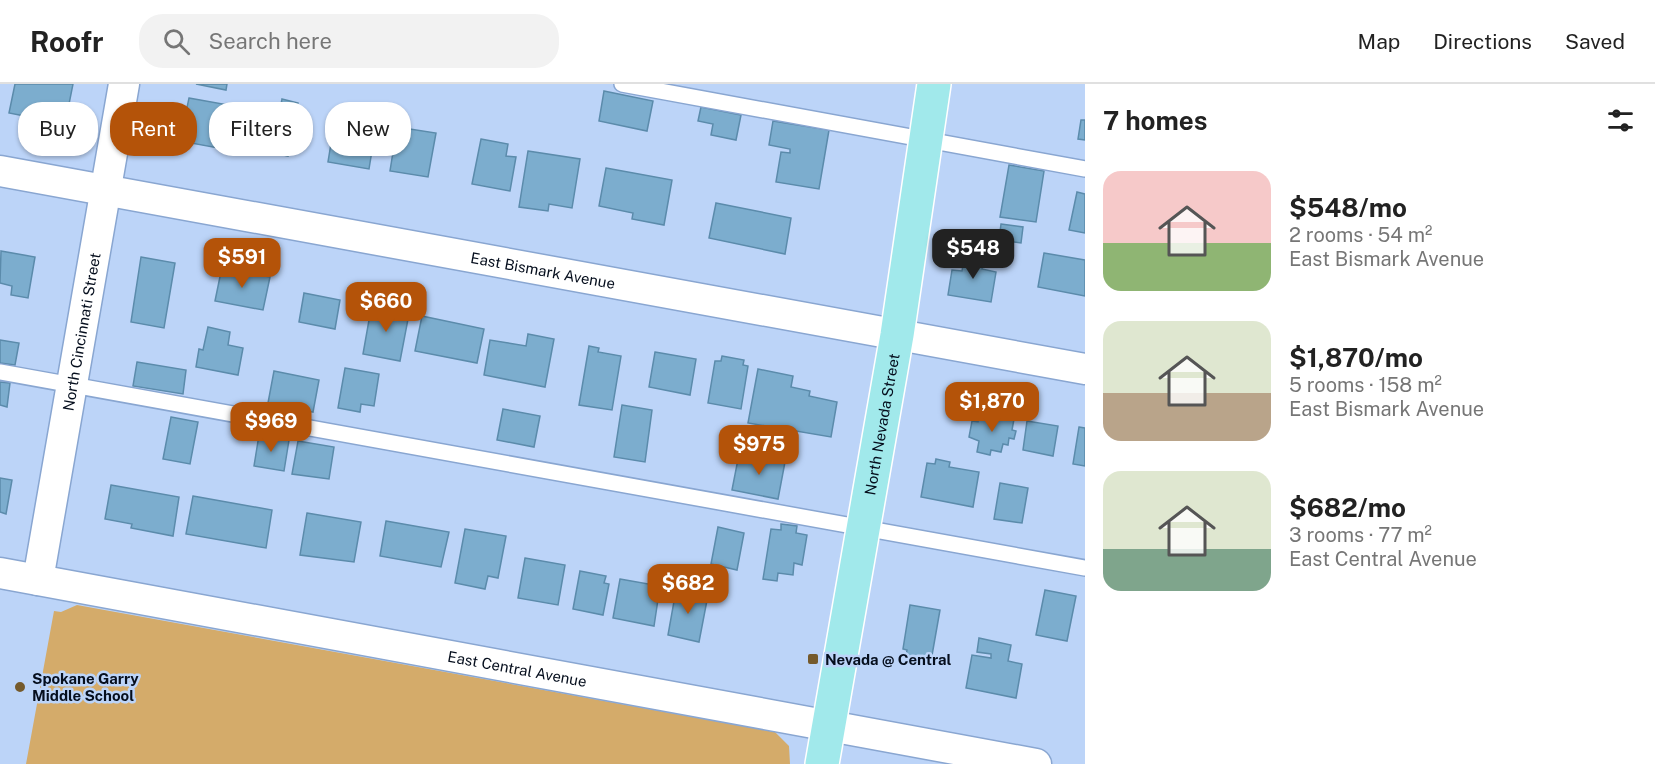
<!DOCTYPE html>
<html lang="en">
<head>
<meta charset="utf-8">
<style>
	:root { --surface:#fff; --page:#f2f2f2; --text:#222; --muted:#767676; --line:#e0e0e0; --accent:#b45309 }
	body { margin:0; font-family:"Public Sans",sans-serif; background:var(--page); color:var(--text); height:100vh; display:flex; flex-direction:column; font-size:22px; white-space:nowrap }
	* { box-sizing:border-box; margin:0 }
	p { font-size:20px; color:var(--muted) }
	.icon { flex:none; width:33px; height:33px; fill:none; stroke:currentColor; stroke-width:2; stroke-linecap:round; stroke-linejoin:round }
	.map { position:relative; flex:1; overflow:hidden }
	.panel { display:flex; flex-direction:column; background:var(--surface); width:570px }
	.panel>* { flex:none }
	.banner { position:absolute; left:18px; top:18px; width:570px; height:54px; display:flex; gap:12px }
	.price { position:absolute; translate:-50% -51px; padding:0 14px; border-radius:12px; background:var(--accent); color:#fff; font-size:20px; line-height:39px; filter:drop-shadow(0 2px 3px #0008) }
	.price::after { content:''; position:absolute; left:50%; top:36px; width:18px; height:14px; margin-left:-9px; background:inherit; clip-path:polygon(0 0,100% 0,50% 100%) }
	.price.on { background:#222; color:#fff }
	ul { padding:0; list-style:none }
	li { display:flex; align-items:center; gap:18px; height:150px; padding:0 18px }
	li span { display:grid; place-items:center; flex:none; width:168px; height:120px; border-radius:18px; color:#555 }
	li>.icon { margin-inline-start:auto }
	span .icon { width:72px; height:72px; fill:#fffc; stroke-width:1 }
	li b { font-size:26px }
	h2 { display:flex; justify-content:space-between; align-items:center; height:72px; padding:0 18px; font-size:26px }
	.chip { padding:0 21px; border-radius:24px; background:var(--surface); box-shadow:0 2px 4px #0004; font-size:21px; line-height:54px }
	.chip.on { background:var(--accent); color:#fff }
	header { display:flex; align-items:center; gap:36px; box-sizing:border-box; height:84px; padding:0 30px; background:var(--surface); border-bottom:2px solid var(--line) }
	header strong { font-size:28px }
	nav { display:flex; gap:33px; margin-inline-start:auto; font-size:21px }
	.search { width:420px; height:54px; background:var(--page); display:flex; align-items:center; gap:15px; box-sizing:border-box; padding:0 21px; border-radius:24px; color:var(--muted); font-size:22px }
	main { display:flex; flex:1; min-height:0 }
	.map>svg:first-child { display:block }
</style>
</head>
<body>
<header>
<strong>Roofr</strong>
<div class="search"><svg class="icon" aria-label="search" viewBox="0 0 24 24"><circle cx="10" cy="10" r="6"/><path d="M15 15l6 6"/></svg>Search here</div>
<nav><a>Map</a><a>Directions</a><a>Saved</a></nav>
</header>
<main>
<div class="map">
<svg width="1085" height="680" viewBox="0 0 1085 680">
	<rect width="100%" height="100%" fill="#bcd4f8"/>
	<path fill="#d4ab6a" d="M77 521 775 648 789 662 790 680H26L54 527 61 528Z"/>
	<g fill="#7cadce" stroke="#5b8bab" stroke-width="1.5">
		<path d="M15 0H73L65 40 9 29Z"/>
		<path d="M196 0H227L226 6Z"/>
		<path d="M604 7 653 17 647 47 599 37Z"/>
		<path d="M189 14 234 22 230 41 223 39 218 64 180 57Z"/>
		<path d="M282 15 298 19 292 51 300 53 298 65 290 63 288 72 270 68 271 64 258 61 266 22 280 26Z"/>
		<path d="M701 23 741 31 736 56 711 51 713 40 698 37Z"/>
		<path d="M1081 36H1085V56L1078 55Z"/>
		<path d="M773 37 829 46 819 105 776 98 781 68 790 69V65L769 61Z"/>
		<path d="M334 41 375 48 369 85 328 78Z"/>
		<path d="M397 43 436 49 428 93 390 87Z"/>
		<path d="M481 55 508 60 506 72 516 73 510 107 472 100Z"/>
		<path d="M528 67 580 75 572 124 549 120 548 127 519 123Z"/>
		<path d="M1009 81 1044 87 1036 138 1000 133Z"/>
		<path d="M606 84 672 96 664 141 632 135 633 129 599 122Z"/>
		<path d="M1077 108 1085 110V149L1069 146Z"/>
		<path d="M716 119 791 134 785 170 709 154Z"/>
		<path d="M1001 140 1023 143 1021 159 999 156Z"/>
		<path d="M1 167 35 173 28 214 11 211 12 202 0 199Z"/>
		<path d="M965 168 984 172 982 185 996 188 991 218 948 211 952 186 962 187Z"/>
		<path d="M1044 169 1085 176V212L1038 203Z"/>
		<path d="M141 173 175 179 164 244 131 238Z"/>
		<path d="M222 183 270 193 263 226 215 217Z"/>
		<path d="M304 209 340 216 335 245 299 238Z"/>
		<path d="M372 219 395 223V228L409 230 400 277 363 270Z"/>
		<path d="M422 232 484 245 477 279 415 267Z"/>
		<path d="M208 243 230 248 228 261 243 264 238 291 196 283 199 265 203 266Z"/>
		<path d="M528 250 554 255 545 303 484 291 490 256 526 262Z"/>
		<path d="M0 256 19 259 15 281 0 279Z"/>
		<path d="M589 262 599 264 598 268 621 272 612 326 579 321Z"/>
		<path d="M655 268 696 275 690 311 649 303Z"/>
		<path d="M722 272 744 276 743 281 748 282 741 325 708 319 715 277H721Z"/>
		<path d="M137 278 186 286 183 310 133 302Z"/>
		<path d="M345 284 379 290 374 322 361 320 360 328 338 324Z"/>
		<path d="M758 285 793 292 791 303 810 307 809 312 837 318 831 353 748 339Z"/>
		<path d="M274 287 319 296 313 328 268 319Z"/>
		<path d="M0 298 10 299 7 323 0 321Z"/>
		<path d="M622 321 652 326 645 378 614 373Z"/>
		<path d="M503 325 540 332 534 363 497 356Z"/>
		<path d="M980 329 1014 335 1012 346 1016 347 1014 355 1009 354 1008 361 1003 360 1001 368 991 366 990 371 977 368 979 357 969 353 972 337 978 338Z"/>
		<path d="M171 333 198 338 190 380 163 375Z"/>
		<path d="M1027 337 1058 342 1053 372 1023 366Z"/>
		<path d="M1079 343 1085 344V382L1073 380Z"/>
		<path d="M259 351 289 356 284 387 254 382Z"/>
		<path d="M298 357 334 363 329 395 292 390Z"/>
		<path d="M739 370 785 378 778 415 732 406Z"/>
		<path d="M936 375 950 378 949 383 979 388 973 423 921 413 927 379 935 380Z"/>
		<path d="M0 394 12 396 6 430 0 428Z"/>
		<path d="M1000 399 1028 404 1022 439 994 435Z"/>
		<path d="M111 401 179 413 173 452 131 444 132 440 105 435Z"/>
		<path d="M193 412 272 426 266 464 186 450Z"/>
		<path d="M307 429 361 438 354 478 300 471Z"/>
		<path d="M386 437 449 448 441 483 380 472Z"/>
		<path d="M781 440 797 442 796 449 807 451 802 481 794 479 793 491 778 489 777 497 763 495 771 445 781 446Z"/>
		<path d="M718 443 744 449 737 486 711 480Z"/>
		<path d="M465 445 506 452 498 494 488 492 485 505 455 499Z"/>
		<path d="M525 474 565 481 558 521 518 514Z"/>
		<path d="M580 487 606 492 604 499 609 500 603 531 573 525Z"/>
		<path d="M620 495 660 502 654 542 613 534Z"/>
		<path d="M676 506 708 511 699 558 668 551Z"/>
		<path d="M1045 506 1076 512 1067 557 1036 551Z"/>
		<path d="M910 521 940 526 931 577 906 572 907 566 903 565Z"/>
		<path d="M979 554 1011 561 1008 577 1022 580 1016 614 966 604 972 571 991 574V570L977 568Z"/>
	</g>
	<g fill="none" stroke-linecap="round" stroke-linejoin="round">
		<g stroke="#89a6d1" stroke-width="18">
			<g id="lane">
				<path d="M622 0 1085 85"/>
				<path d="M0 288 1085 484"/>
			</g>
		</g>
		<g stroke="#89a6d1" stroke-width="33">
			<g id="street">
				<path id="s1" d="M0 87 1085 285"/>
				<path id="s2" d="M0 489 1036 680"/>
				<path id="s3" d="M38 496 124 0"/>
			</g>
		</g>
		<g stroke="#fff" stroke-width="36">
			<g id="primary">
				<path id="s4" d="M822 680 897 251 934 0"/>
			</g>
		</g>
		<use href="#lane" stroke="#fff" stroke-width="15"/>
		<use href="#street" stroke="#fff" stroke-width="30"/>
		<use href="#primary" stroke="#a1e9eb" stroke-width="33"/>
	</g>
	<g fill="#755a2c" stroke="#bcd4f8" stroke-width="2">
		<rect x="807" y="569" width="12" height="12" rx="3"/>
		<circle cx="20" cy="603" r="6"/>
	</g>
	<g text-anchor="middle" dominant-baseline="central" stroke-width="5" stroke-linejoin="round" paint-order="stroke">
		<g font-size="15" fill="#050e1d" stroke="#bcd4f8">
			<text stroke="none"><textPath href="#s1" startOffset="552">East Bismark Avenue</textPath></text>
			<text stroke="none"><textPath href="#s3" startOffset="252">North Cincinnati Street</textPath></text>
			<text stroke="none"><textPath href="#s4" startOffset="345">North Nevada Street</textPath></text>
			<text stroke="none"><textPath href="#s2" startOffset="526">East Central Avenue</textPath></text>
		</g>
		<g font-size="15" font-weight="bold" fill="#050e1d" stroke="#bcd4f8" text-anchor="start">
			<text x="825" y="575">Nevada @ Central</text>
			<text x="32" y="594">Spokane Garry<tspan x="32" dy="17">Middle School</tspan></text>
		</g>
	</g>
</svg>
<b class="price on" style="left:973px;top:196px">$548</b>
<b class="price" style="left:242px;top:205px">$591</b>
<b class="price" style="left:386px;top:249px">$660</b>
<b class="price" style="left:992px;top:349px">$1,870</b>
<b class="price" style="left:271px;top:369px">$969</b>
<b class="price" style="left:759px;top:392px">$975</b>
<b class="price" style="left:688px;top:531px">$682</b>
<div class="banner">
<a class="chip">Buy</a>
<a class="chip on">Rent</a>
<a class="chip">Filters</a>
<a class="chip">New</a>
</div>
</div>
<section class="panel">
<h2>7 homes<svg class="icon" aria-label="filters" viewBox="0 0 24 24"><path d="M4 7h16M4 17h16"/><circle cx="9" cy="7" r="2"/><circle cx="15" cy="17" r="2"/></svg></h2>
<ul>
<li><span style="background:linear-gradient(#f6c9c9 60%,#8fb573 0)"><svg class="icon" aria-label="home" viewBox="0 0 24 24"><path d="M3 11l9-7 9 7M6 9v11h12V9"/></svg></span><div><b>$548/mo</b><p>2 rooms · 54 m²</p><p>East Bismark Avenue</p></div></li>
<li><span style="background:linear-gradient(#dfe7d0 60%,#b9a48a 0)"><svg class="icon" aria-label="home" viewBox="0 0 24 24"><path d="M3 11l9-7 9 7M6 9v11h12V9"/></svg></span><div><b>$1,870/mo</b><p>5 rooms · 158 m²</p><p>East Bismark Avenue</p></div></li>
<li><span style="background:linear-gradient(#dfe7d0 65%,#7fa58c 0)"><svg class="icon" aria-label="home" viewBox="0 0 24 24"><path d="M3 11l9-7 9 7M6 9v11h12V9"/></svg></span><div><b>$682/mo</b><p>3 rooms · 77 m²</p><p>East Central Avenue</p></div></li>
</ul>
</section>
</main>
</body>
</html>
